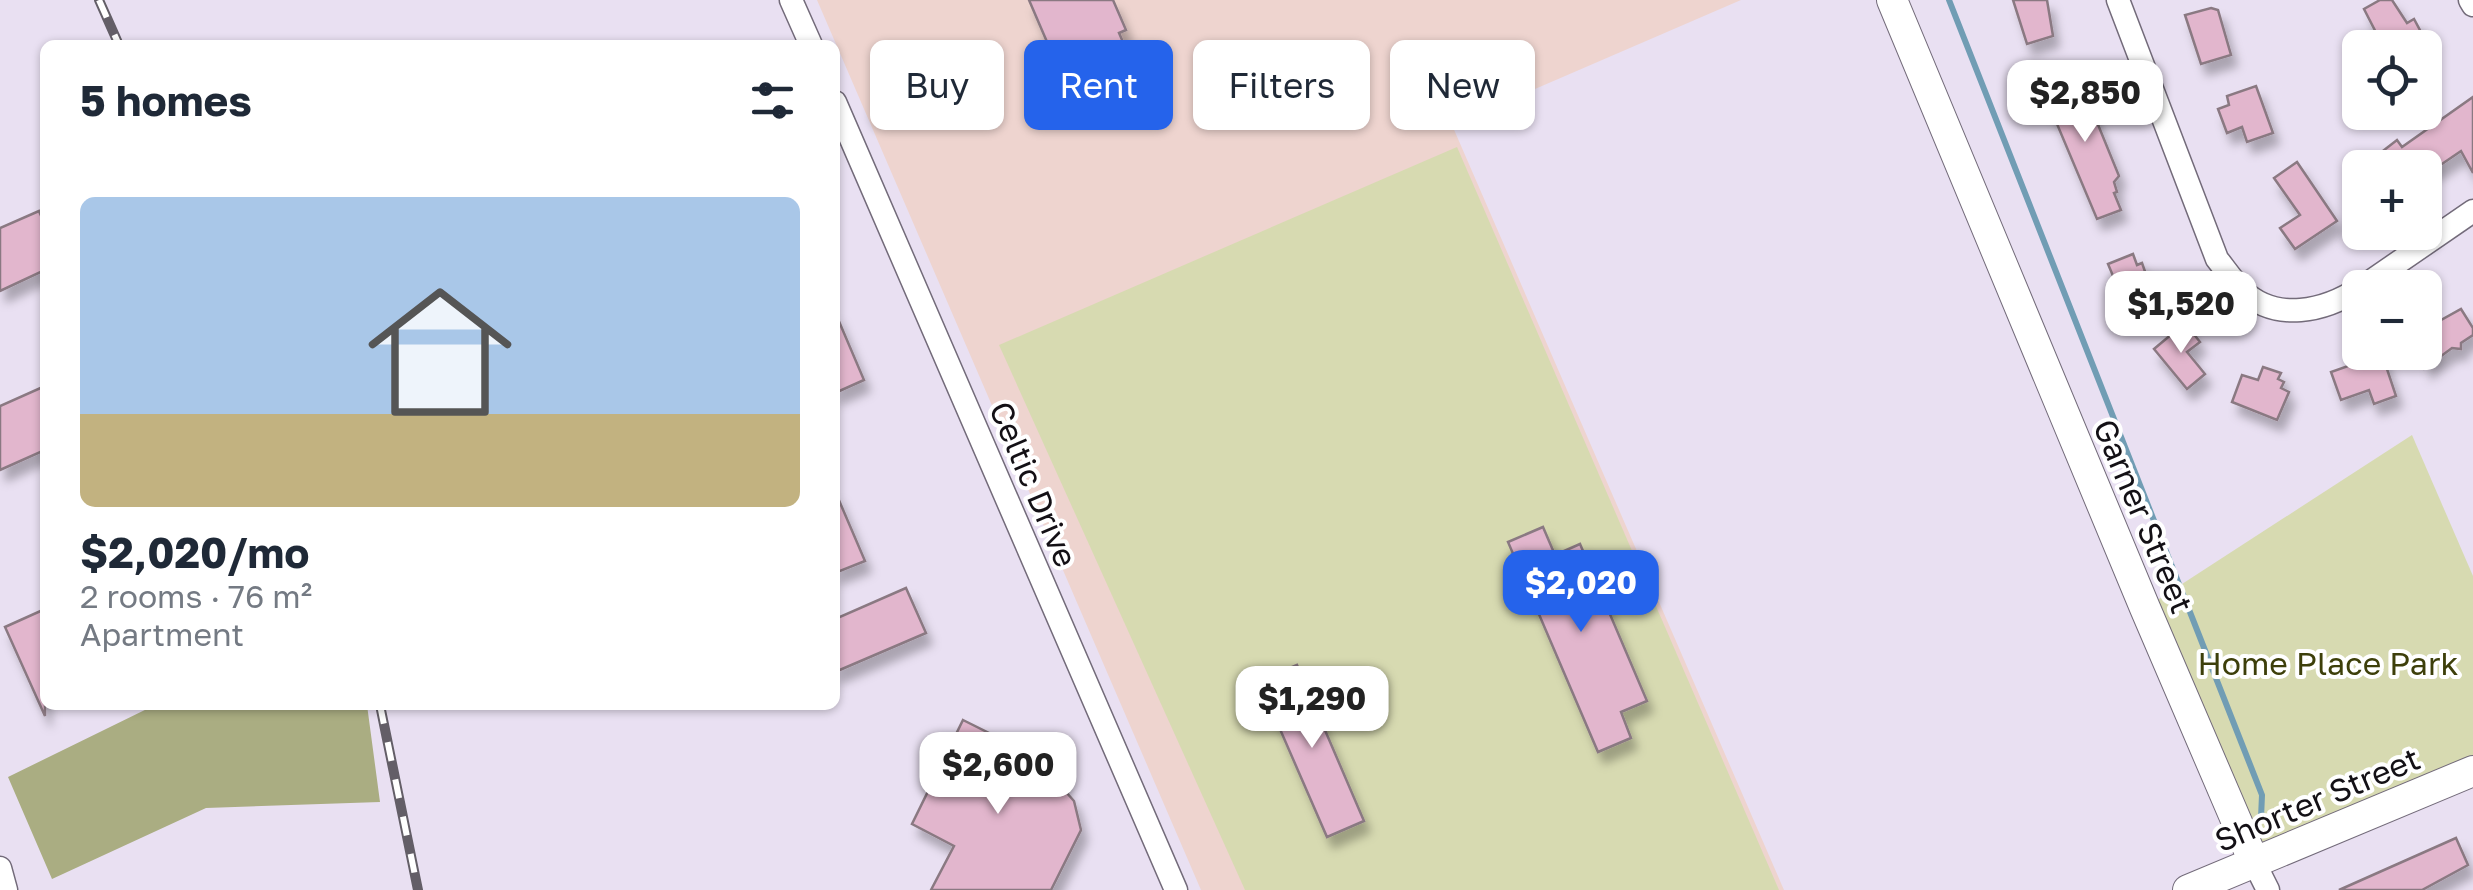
<!DOCTYPE html>
<html lang="en">
<head>
<meta charset="utf-8">
<style>
	:root { --surface:#fff; --page:#f6f6f7; --text:#1f2937; --muted:#747a83; --line:#e0e1e3; --accent:#2563eb }
	body { margin:0; font-family:"Golos Text",sans-serif; background:var(--page); color:var(--text); height:100vh; display:flex; flex-direction:column; font-size:38px; white-space:nowrap }
	* { box-sizing:border-box; margin:0 }
	p { font-size:32px; color:var(--muted) }
	.icon { flex:none; width:55px; height:55px; fill:none; stroke:currentColor; stroke-width:2; stroke-linecap:round; stroke-linejoin:round }
	.map { position:relative; flex:1; overflow:hidden }
	.sheet { position:absolute; left:40px; top:40px; width:800px; height:670px; display:flex; flex-direction:column; background:var(--surface); border-radius:15px; box-shadow:0 2px 8px #0004 }
	.sheet>* { flex:none }
	.banner { position:absolute; left:870px; top:40px; width:950px; height:90px; display:flex; gap:20px }
	.fabs { position:absolute; left:2342px; top:30px; display:grid; gap:20px }
	.fabs a { display:grid; place-items:center; width:100px; height:100px; border-radius:15px; background:var(--surface); box-shadow:0 2px 8px #0004; font-size:50px }
	.price { position:absolute; translate:-50% -85px; padding:0 22px; border-radius:20px; background:#fff; color:#222; font-size:32px; line-height:65px; filter:drop-shadow(0 2px 5px #0008) }
	.price::after { content:''; position:absolute; left:50%; top:60px; width:30px; height:22px; margin-left:-15px; background:inherit; clip-path:polygon(0 0,100% 0,50% 100%) }
	.price.selected { background:var(--accent); color:#fff }
	ul { padding:0; list-style:none }
	li { display:grid; align-content:center; gap:20px; height:530px; padding:0 40px }
	li+li { border-top:2px solid var(--line) }
	li span { display:grid; place-items:center; height:310px; border-radius:15px; color:#555 }
	li>.icon { margin-inline-start:auto }
	span .icon { width:180px; height:180px; fill:#fffc; stroke-width:1 }
	li b { font-size:42px }
	h2 { display:flex; justify-content:space-between; align-items:center; height:120px; padding:0 40px; font-size:42px }
	.pill { padding:0 35px; border-radius:15px; background:var(--surface); box-shadow:0 2px 8px #0004; font-size:35px; line-height:90px }
	.pill.selected { background:var(--accent); color:#fff }
	.map>svg:first-child { display:block }
</style>
</head>
<body>
<div class="map">
<svg width="2473" height="890" viewBox="0 0 2473 890">
	<defs>
		<filter id="shadow"><feDropShadow dx="6" dy="11" stdDeviation="5" flood-color="#0004"/></filter>
	</defs>
	<rect width="100%" height="100%" fill="#e9e0f2"/>
	<path fill="#eed4cf" d="M817 0H1741L1452 125 1784 890H1201Z"/>
	<g fill="#d7dab1">
		<path d="M1457 147 1779 890H1245L999 345Z"/>
		<path d="M2412 435 2473 576V757L2264 849 2145 608Z"/>
	</g>
	<path fill="#aaad82" d="M155 705H367L380 802 206 808 52 879 8 777Z"/>
	<g fill="none" stroke-linecap="round" stroke-linejoin="round">
		<path stroke="#719db4" stroke-width="6" d="M1949 0 2262 795 2261 818"/>
	</g>
	<g fill="#e2b6cd" stroke="#8a7982" stroke-width="2.5" filter="url(#shadow)">
		<path d="M1029 0H1113L1126 30 1119 33 1139 79 1075 107Z"/>
		<path d="M2013 0H2047L2053 36 2027 44Z"/>
		<path d="M2380 0H2392L2407 23 2414 19 2422 34 2413 38 2417 48H2384L2364 9Z"/>
		<path d="M2211 8 2218 10 2231 55 2201 64 2185 15Z"/>
		<path d="M2070 75 2078 95 2081 93 2086 108 2090 105 2119 176 2114 182 2117 192 2114 193 2121 210 2097 219 2041 86Z"/>
		<path d="M2256 86 2273 133 2247 142 2242 127 2227 133 2218 109 2229 105 2227 96Z"/>
		<path d="M2473 97V173L2461 151 2436 168H2361L2397 140 2402 147Z"/>
		<path d="M2297 162 2337 221 2295 249 2280 228 2300 215 2274 178Z"/>
		<path d="M39 211 45 225V270L0 291V228Z"/>
		<path d="M2133 254 2137 265 2142 263 2148 280 2161 275 2169 294 2126 307 2108 264Z"/>
		<path d="M2461 309 2473 328V335L2461 343V349L2452 348 2425 368V329Z"/>
		<path d="M835 312 864 380 835 393Z"/>
		<path d="M2185 323 2200 342 2187 352 2205 374 2187 389 2154 349Z"/>
		<path d="M2382 354 2396 396 2374 404 2369 390 2341 400 2331 372Z"/>
		<path d="M2263 367 2281 373 2278 379 2284 382 2281 388 2289 392 2277 420 2232 402 2242 375 2258 380Z"/>
		<path d="M45 386V450L0 470V406Z"/>
		<path d="M835 491 865 561 835 573Z"/>
		<path d="M1543 527 1555 555 1580 544 1647 701 1621 712 1631 738 1598 752 1508 542Z"/>
		<path d="M906 588 926 633 835 672V619Z"/>
		<path d="M45 609V716L5 627Z"/>
		<path d="M1297 665 1364 821 1327 837 1259 681Z"/>
		<path d="M963 720 1033 755 1074 801 1081 830 1051 890H931L954 846 912 824Z"/>
		<path d="M2456 838 2468 865 2422 890H2339Z"/>
	</g>
	<g fill="none" stroke-linecap="round" stroke-linejoin="round">
		<g stroke="#736b7a" stroke-width="25">
			<g id="minor">
				<path d="M791 0 811 45"/>
				<path d="M2118 0 2217 259C2225 269 2233 281 2242 290 2276 323 2325 311 2360 288"/>
				<path d="M2470 0 2473 5"/>
				<path d="M835 102 1176 890"/>
				<path d="M2361 288 2473 211"/>
				<path d="M2254 862 2268 890"/>
				<path d="M0 868 6 890"/>
			</g>
		</g>
		<g stroke="#736b7a" stroke-width="32">
			<g id="tertiary">
				<path d="M1892 0 2145 608 2254 862"/>
				<path d="M2188 890 2473 771"/>
			</g>
		</g>
		<use href="#minor" stroke="#fff" stroke-width="22"/>
		<use href="#tertiary" stroke="#fff" stroke-width="30"/>
		<g stroke="#635e67" stroke-width="10">
			<g id="rail">
				<path d="M99 0 119 45"/>
				<path d="M380 705 418 890"/>
			</g>
		</g>
		<use href="#rail" stroke="#fff" stroke-width="6" stroke-dasharray="19" stroke-linecap="butt"/>
	</g>
	<g text-anchor="middle" dominant-baseline="central" stroke-width="8" stroke-linejoin="round" paint-order="stroke">
		<g font-size="32" fill="#131015" stroke="#fff">
			<text transform="translate(1034 484) rotate(67)">Celtic Drive</text>
			<text transform="translate(2144 516) rotate(67)">Garner Street</text>
			<text transform="translate(2317 799) rotate(-23)">Shorter Street</text>
		</g>
		<g font-size="32" fill="#3d3f0a" stroke="#fff">
			<text x="2328" y="663">Home Place Park</text>
		</g>
	</g>
</svg>
<div class="fabs">
<a><svg class="icon" aria-label="locate" viewBox="0 0 24 24"><circle cx="12" cy="12" r="6"/><path d="M12 2v4M12 18v4M2 12h4M18 12h4"/></svg></a>
<a>+</a>
<a>−</a>
</div>
<b class="price" style="left:2085px;top:145px">$2,850</b>
<b class="price" style="left:2181px;top:356px">$1,520</b>
<b class="price selected" style="left:1581px;top:635px">$2,020</b>
<b class="price" style="left:1312px;top:751px">$1,290</b>
<b class="price" style="left:998px;top:817px">$2,600</b>
<div class="banner">
<a class="pill">Buy</a>
<a class="pill selected">Rent</a>
<a class="pill">Filters</a>
<a class="pill">New</a>
</div>
<section class="sheet">
<h2>5 homes<svg class="icon" aria-label="filters" viewBox="0 0 24 24"><path d="M4 7h16M4 17h16"/><circle cx="9" cy="7" r="2"/><circle cx="15" cy="17" r="2"/></svg></h2>
<ul>
<li><span style="background:linear-gradient(#a9c7e8 70%,#c2b280 0)"><svg class="icon" aria-label="home" viewBox="0 0 24 24"><path d="M3 11l9-7 9 7M6 9v11h12V9"/></svg></span><div><b>$2,020/mo</b><p>2 rooms · 76 m²</p><p>Apartment</p></div></li>
</ul>
</section>
</div>
</body>
</html>
